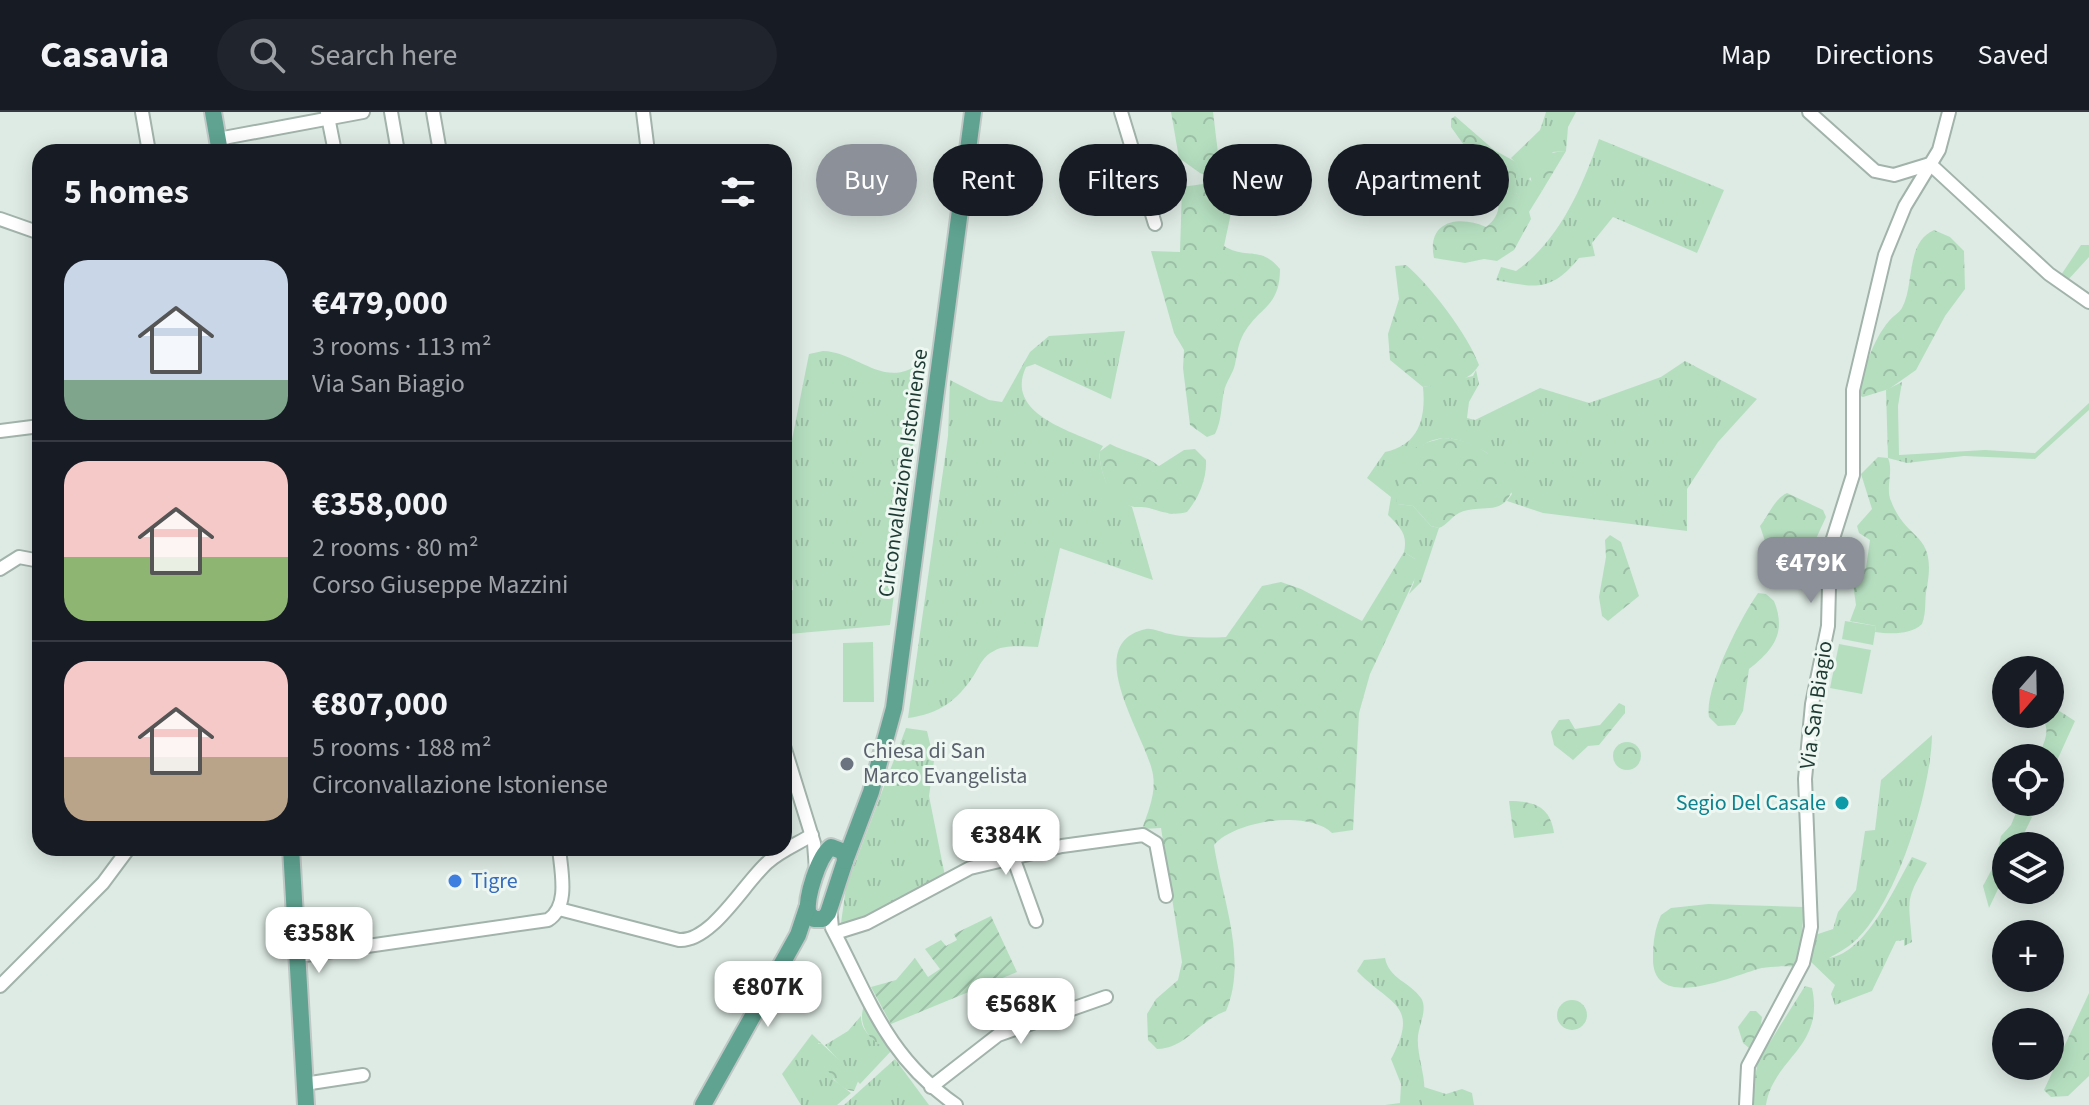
<!DOCTYPE html>
<html lang="en">
<head>
<meta charset="utf-8">
<style>
	:root { --surface:#171b24; --page:#20242c; --text:#f1f3f6; --muted:#9ea1a6; --line:#363941; --accent:#8c9099 }
	body { margin:0; font-family:"Source Sans 3",sans-serif; background:var(--page); color:var(--text); height:100vh; display:flex; flex-direction:column; font-size:30px; white-space:nowrap }
	* { box-sizing:border-box; margin:0 }
	p { font-size:26px; color:var(--muted) }
	.icon { flex:none; width:44px; height:44px; fill:none; stroke:currentColor; stroke-width:2; stroke-linecap:round; stroke-linejoin:round }
	.map { position:relative; flex:1; overflow:hidden }
	.side { position:absolute; left:32px; top:32px; width:760px; height:712px; display:flex; flex-direction:column; background:var(--surface); border-radius:24px; box-shadow:0 4px 20px #0003 }
	.side>* { flex:none }
	.guide { position:absolute; left:816px; top:32px; width:760px; height:72px; display:flex; gap:16px }
	.needle { width:52px; rotate:200deg }
	.tools { position:absolute; left:1992px; top:544px; display:grid; gap:16px }
	.tools a { display:grid; place-items:center; width:72px; height:72px; border-radius:50%; background:var(--surface); box-shadow:0 4px 20px #0003; font-size:40px }
	.price { position:absolute; translate:-50% -68px; padding:0 18px; border-radius:16px; background:#fff; color:#222; font-size:26px; line-height:52px; filter:drop-shadow(0 2px 4px #0008) }
	.price::after { content:''; position:absolute; left:50%; top:48px; width:24px; height:18px; margin-left:-12px; background:inherit; clip-path:polygon(0 0,100% 0,50% 100%) }
	.price.on { background:var(--accent); color:#fff }
	ul { padding:0; list-style:none }
	li { display:flex; align-items:center; gap:24px; height:200px; padding:0 32px }
	li+li { border-top:2px solid var(--line) }
	li span { display:grid; place-items:center; flex:none; width:224px; height:160px; border-radius:24px; color:#555 }
	li>.icon { margin-inline-start:auto }
	span .icon { width:96px; height:96px; fill:#fffc; stroke-width:1 }
	li b { font-size:34px }
	h2 { display:flex; justify-content:space-between; align-items:center; height:96px; padding:0 32px; font-size:34px }
	.pill { padding:0 28px; border-radius:36px; background:var(--surface); box-shadow:0 4px 20px #0003; font-size:28px; line-height:72px }
	.pill.on { background:var(--accent); color:#fff }
	header { display:flex; align-items:center; gap:48px; box-sizing:border-box; height:112px; padding:0 40px; background:var(--surface); border-bottom:2px solid var(--line) }
	header strong { font-size:38px }
	nav { display:flex; gap:44px; margin-inline-start:auto; font-size:28px }
	.search { width:560px; height:72px; background:var(--page); display:flex; align-items:center; gap:20px; box-sizing:border-box; padding:0 28px; border-radius:44px; color:var(--muted); font-size:30px }
	.map>svg:first-child { display:block }
</style>
</head>
<body>
<header>
<strong>Casavia</strong>
<div class="search"><svg class="icon" aria-label="search" viewBox="0 0 24 24"><circle cx="10" cy="10" r="6"/><path d="M15 15l6 6"/></svg>Search here</div>
<nav><a>Map</a><a>Directions</a><a>Saved</a></nav>
</header>
<div class="map">
<svg width="2089" height="993" viewBox="0 0 2089 993">
	<defs>
		<pattern id="grass-tufts" width="24" height="20" patternUnits="userSpaceOnUse" patternTransform="scale(2)"><rect width="24" height="20" fill="#b5debf"/><path d="M3 7l-1-3M5 7V3M7 7l1-3M15 17l-1-3M17 17v-4M19 17l1-3" fill="none" stroke="#9bbfa5"/></pattern>
		<pattern id="forest-crowns" width="20" height="18" patternUnits="userSpaceOnUse" patternTransform="scale(2)"><rect width="20" height="18" fill="#b5debf"/><path d="M2 6a3 3 0 1 1 6 0M12 15a3 3 0 1 1 6 0" fill="none" stroke="#9bbfa5"/></pattern>
		<pattern id="garden-furrows" width="10" height="10" patternUnits="userSpaceOnUse" patternTransform="scale(2)"><rect width="10" height="10" fill="#b5debf"/><path d="M-1 1l2-2M0 10L10 0M9 11l2-2" fill="none" stroke="#9bbfa5"/></pattern>
	</defs>
	<rect width="100%" height="100%" fill="#deebe4"/>
	<g fill="url(#grass-tufts)">
		<path d="M1546 0H1576L1568 15 1566 39 1553 40 1529 67 1542 79 1529 100 1516 81V51L1511 46 1540 18Z"/>
		<path d="M1599 27 1724 78 1697 141 1613 105 1592 131 1595 144 1579 146C1551 180 1536 176 1496 168L1501 155 1516 159C1559 129 1582 76 1599 27Z"/>
		<path d="M1125 219 1111 287 1035 252 1026 255C1004 302 1072 319 1103 334L1099 341C1102 366 1108 382 1132 395L1153 468 1060 436 1038 535C1024 535 1006 532 994 539 983 544 980 553 974 563 957 589 939 602 908 606L948 324 950 268 989 288 1002 290 1030 240 1049 224Z"/>
		<path d="M823 239C860 240 885 281 924 248L890 513 789 522 791 536 784 539V480L793 478 784 368 809 242Z"/>
		<path d="M1685 249 1757 287 1718 330 1687 377V419L1543 401 1507 389 1512 382C1505 369 1499 353 1489 343 1485 338 1478 337 1473 334 1426 309 1398 348 1398 392L1413 394 1431 414 1439 416 1421 470 1409 482 1414 470 1415 447 1404 440C1408 422 1400 415 1388 403L1391 385 1367 366 1385 340C1419 333 1426 306 1423 275L1473 264 1476 258 1479 272 1469 290 1467 306 1475 308 1540 276 1589 291 1661 265Z"/>
		<path d="M1902 270 1898 294 1899 343 1985 338 2035 341 2089 291V298L2035 347 1964 344 1907 351 1888 346 1886 278Z"/>
		<path d="M906 616 927 619 934 649 929 684 945 764 849 813 841 811 846 775Z"/>
		<path d="M1932 623C1931 678 1897 791 1855 829 1847 836 1838 841 1829 846 1866 841 1895 775 1912 745L1927 751C1904 790 1909 788 1912 830L1904 834V828L1896 829 1872 879 1835 893 1831 882 1835 873 1810 849 1815 823 1833 817 1838 800 1856 778 1865 719 1875 718 1881 668Z"/>
		<path d="M2018 696 2032 705 2018 734H2006V760L1989 796 1983 774 1994 753 2001 724 2011 713Z"/>
		<path d="M1385 846C1389 867 1410 870 1421 886 1428 897 1419 913 1418 924 1416 946 1430 971 1422 993H1385L1400 991 1401 972 1391 947C1421 891 1389 893 1357 859L1364 848Z"/>
		<path d="M861 904C861 923 877 929 893 937L860 972 825 933 848 919Z"/>
		<path d="M812 922 821 931H818L834 968 851 981 837 993H801L782 962Z"/>
		<path d="M895 947 929 993H844Z"/>
	</g>
	<g fill="url(#forest-crowns)">
		<path d="M1171 0H1213L1218 41 1226 58 1219 68 1200 61 1179 46Z"/>
		<path d="M1455 4 1494 38 1516 50V81L1528 96 1531 107 1514 138 1497 149 1484 147 1465 151 1434 146C1426 108 1460 103 1486 115 1500 105 1502 90 1494 75L1451 15V7Z"/>
		<path d="M1566 39 1542 79 1532 72 1529 59C1539 44 1549 40 1566 39Z"/>
		<path d="M1203 72 1228 90 1231 101 1224 134C1247 148 1260 133 1280 157 1280 197 1257 195 1242 225 1237 235 1237 246 1234 256 1231 264 1226 271 1224 279 1221 294 1222 308 1215 322L1207 325 1190 313 1183 256 1184 238 1174 221 1151 139 1180 140 1182 75Z"/>
		<path d="M1934 118 1950 125 1964 139 1965 177 1945 204 1916 258 1889 277 1863 285 1858 283C1864 258 1872 229 1889 209 1893 204 1899 201 1902 196 1915 172 1905 131 1934 118Z"/>
		<path d="M2081 133H2089V145L2067 169 2059 166Z"/>
		<path d="M1406 153C1430 173 1468 223 1479 253 1466 274 1446 270 1423 275L1390 248 1388 222 1399 187 1395 154Z"/>
		<path d="M1443 326C1471 326 1502 346 1514 371 1506 408 1482 390 1459 401 1451 405 1447 413 1439 416L1431 414 1413 394 1397 392C1395 383 1405 344 1413 338 1421 331 1433 329 1443 326Z"/>
		<path d="M1110 332C1127 341 1144 342 1159 354L1184 338 1195 337 1206 348C1207 366 1199 386 1187 400 1173 404 1162 400 1149 396 1142 394 1136 396 1130 394 1107 386 1101 361 1099 340Z"/>
		<path d="M1878 345 1888 346C1894 360 1885 375 1891 389 1907 431 1937 419 1927 475 1924 487 1927 500 1922 512 1911 523 1890 522 1875 520L1876 514 1850 509 1856 493 1852 465 1866 456 1870 428 1859 421 1857 414 1872 397 1861 362Z"/>
		<path d="M1787 381 1823 398 1826 405 1808 444 1765 429 1760 414C1769 403 1774 387 1787 381Z"/>
		<path d="M1610 423 1621 430 1639 484 1608 509 1602 504 1599 485 1606 445 1605 428Z"/>
		<path d="M1404 440 1415 447 1417 462 1370 562 1359 601 1353 718 1332 721C1308 698 1236 708 1214 733 1222 787 1248 847 1226 899 1200 908 1185 937 1157 937L1148 928 1147 902 1156 887 1178 868 1182 850 1161 716 1142 717C1148 700 1156 682 1153 663 1148 627 1078 532 1146 517 1154 516 1162 521 1170 522 1188 526 1207 526 1226 525L1262 474 1281 470 1301 477 1362 509Z"/>
		<path d="M1758 481 1766 482 1774 489C1787 521 1773 538 1749 557L1743 599 1735 613 1718 614 1709 605C1704 577 1741 505 1758 481Z"/>
		<path d="M1619 591 1625 594V601L1599 633 1588 634 1573 648 1554 633 1551 620 1559 608 1569 607 1575 617 1600 613Z"/>
		<path d="M2050 593 2075 609 2050 664V646H2038C2044 629 2054 615 2037 602H2050Z"/>
		<circle cx="1627" cy="644" r="14"/>
		<path d="M1509 689C1534 689 1550 694 1554 721L1514 726Z"/>
		<path d="M1708 792 1804 795 1799 855C1788 854 1773 854 1762 856 1736 862 1651 903 1653 845 1653 830 1655 816 1661 803L1671 796Z"/>
		<path d="M1805 874 1812 876C1825 936 1773 946 1766 993H1750L1758 949Z"/>
		<path d="M2089 881V964L2068 984 2051 985 2044 978Z"/>
		<circle cx="1572" cy="903" r="15"/>
		<path d="M865 892 893 937C871 935 855 911 865 892Z"/>
		<path d="M1750 899H1756L1762 905 1760 919 1749 936 1743 931 1738 915Z"/>
		<path d="M821 931 859 967 854 979C835 978 826 953 815 938V933Z"/>
		<path d="M1424 975 1446 982 1462 977 1472 981 1474 993H1422Z"/>
	</g>
	<path fill="url(#garden-furrows)" d="M991 804 1017 860 891 912 871 875 896 868 915 846 928 865 940 857 925 837 941 828 946 834 957 828 954 822Z"/>
	<g fill="#b5debf">
		<path d="M1845 509 1876 514 1873 533 1842 527Z"/>
		<path d="M873 530 874 590H843V531Z"/>
		<path d="M1839 532 1871 538 1862 582 1830 576Z"/>
	</g>
	<g fill="none" stroke-linecap="round" stroke-linejoin="round">
		<g stroke="#a1b3ab" stroke-width="16">
			<g id="minor">
				<path d="M142 0 149 40"/>
				<path d="M327 0 335 40"/>
				<path d="M391 0 398 40"/>
				<path d="M433 0 440 40"/>
				<path d="M643 0 648 40"/>
				<path d="M1121 0 1155 112"/>
				<path d="M1809 0 1875 59 1894 63 1930 52 2049 162 2089 190"/>
				<path d="M218 27 363 0"/>
				<path d="M0 107 40 121"/>
				<path d="M0 319 40 314"/>
				<path d="M0 457 19 445 40 449"/>
				<path d="M784 634 814 731 816 758"/>
				<path d="M1013 745 1036 809"/>
				<path d="M830 795 832 816C870 888 886 944 956 993"/>
				<path d="M559 797 679 828C712 830 744 771 768 750 780 739 797 732 812 723"/>
				<path d="M835 821 867 811 970 756 1062 734 1143 723 1156 731 1166 784"/>
				<path d="M298 844 548 808C570 794 561 759 559 736"/>
				<path d="M0 874 103 771 129 736"/>
				<path d="M304 972 363 963"/>
				<path d="M931 975 998 923 1106 885"/>
				<path d="M1746 993 1748 954 1803 851 1811 815 1805 667 1812 592 1828 514 1830 436 1853 363V278L1885 143 1905 94 1939 38 1949 0"/>
			</g>
		</g>
		<g stroke="#c0c8c6" stroke-width="20">
			<g id="major">
				<path d="M213 0 220 40"/>
				<path d="M831 735 844 740 845 749 828 801 823 807H814L808 801C806 785 818 745 831 735Z"/>
				<path d="M291 736 306 993"/>
				<path d="M845 749 871 680 894 596 973 0"/>
				<path d="M703 993 798 823 807 796"/>
			</g>
		</g>
		<use href="#minor" stroke="#fff" stroke-width="12"/>
		<use href="#major" stroke="#5fa390" stroke-width="16"/>
	</g>
	<circle fill="#6b7280" stroke="#eef7f2" stroke-width="3" cx="847" cy="652" r="8"/>
	<circle fill="#0f9aa8" stroke="#eef7f2" stroke-width="3" cx="1842" cy="691" r="8"/>
	<circle fill="#3f7fe0" stroke="#eef7f2" stroke-width="3" cx="455" cy="769" r="8"/>
	<g text-anchor="middle" dominant-baseline="central" stroke-width="6" stroke-linejoin="round" paint-order="stroke">
		<g font-size="22" fill="#1e3b33" stroke="#eef7f2">
			<text transform="translate(903 361) rotate(-82)">Circonvallazione Istoniense</text>
			<text transform="translate(1816 593) rotate(-82)">Via San Biagio</text>
		</g>
		<g font-size="22" fill="#5b616d" stroke="#eef7f2" text-anchor="start">
			<text x="863" y="639">Chiesa di San<tspan x="863" dy="25">Marco Evangelista</tspan></text>
		</g>
		<g font-size="22" fill="#0d838f" stroke="#eef7f2" text-anchor="end">
			<text x="1826" y="691">Segio Del Casale</text>
		</g>
		<g font-size="22" fill="#366cbe" stroke="#eef7f2" text-anchor="start">
			<text x="471" y="769">Tigre</text>
		</g>
	</g>
</svg>
<div class="tools">
<a><svg class="needle" viewBox="-14 -14 28 28"><path d="M0-13l5 13h-10z" fill="#e53935"/><path d="M0 13l5-13h-10z" fill="#9ea1a6"/></svg></a>
<a><svg class="icon" aria-label="locate" viewBox="0 0 24 24"><circle cx="12" cy="12" r="6"/><path d="M12 2v4M12 18v4M2 12h4M18 12h4"/></svg></a>
<a><svg class="icon" aria-label="layers" viewBox="0 0 24 24"><path d="M12 4l9 5-9 5-9-5zM3 14l9 5 9-5"/></svg></a>
<a>+</a>
<a>−</a>
</div>
<b class="price on" style="left:1811px;top:493px">€479K</b>
<b class="price" style="left:1006px;top:765px">€384K</b>
<b class="price" style="left:319px;top:863px">€358K</b>
<b class="price" style="left:768px;top:917px">€807K</b>
<b class="price" style="left:1021px;top:934px">€568K</b>
<div class="guide">
<a class="pill on">Buy</a>
<a class="pill">Rent</a>
<a class="pill">Filters</a>
<a class="pill">New</a>
<a class="pill">Apartment</a>
</div>
<section class="side">
<h2>5 homes<svg class="icon" aria-label="filters" viewBox="0 0 24 24"><path d="M4 7h16M4 17h16"/><circle cx="9" cy="7" r="2"/><circle cx="15" cy="17" r="2"/></svg></h2>
<ul>
<li><span style="background:linear-gradient(#c9d6e8 75%,#7fa58c 0)"><svg class="icon" aria-label="home" viewBox="0 0 24 24"><path d="M3 11l9-7 9 7M6 9v11h12V9"/></svg></span><div><b>€479,000</b><p>3 rooms · 113 m²</p><p>Via San Biagio</p></div></li>
<li><span style="background:linear-gradient(#f6c9c9 60%,#8fb573 0)"><svg class="icon" aria-label="home" viewBox="0 0 24 24"><path d="M3 11l9-7 9 7M6 9v11h12V9"/></svg></span><div><b>€358,000</b><p>2 rooms · 80 m²</p><p>Corso Giuseppe Mazzini</p></div></li>
<li><span style="background:linear-gradient(#f6c9c9 60%,#b9a48a 0)"><svg class="icon" aria-label="home" viewBox="0 0 24 24"><path d="M3 11l9-7 9 7M6 9v11h12V9"/></svg></span><div><b>€807,000</b><p>5 rooms · 188 m²</p><p>Circonvallazione Istoniense</p></div></li>
</ul>
</section>
</div>
</body>
</html>
